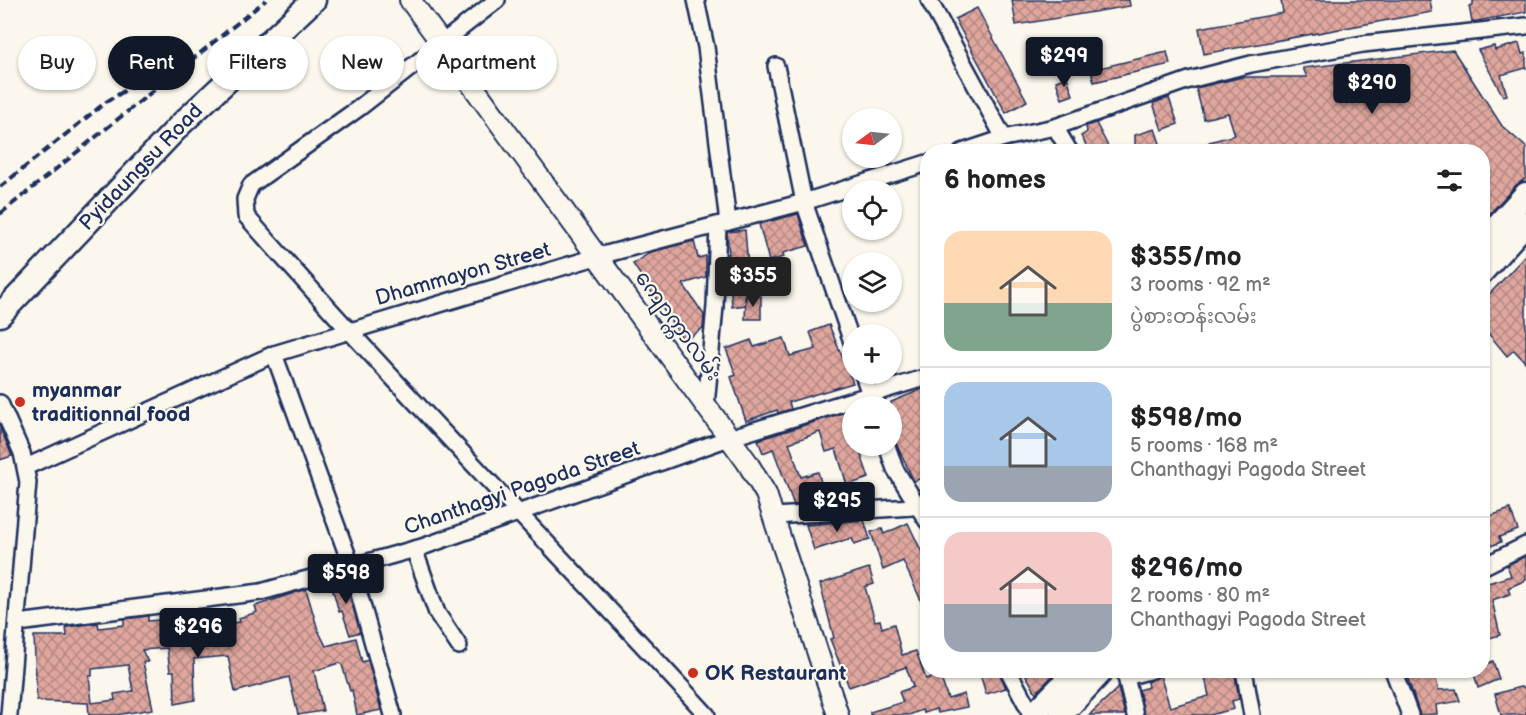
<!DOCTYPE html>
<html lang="en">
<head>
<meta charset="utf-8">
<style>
	:root { --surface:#fff; --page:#f6f6f6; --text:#202124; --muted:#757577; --line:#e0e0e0; --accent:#111827 }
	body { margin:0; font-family:"Balsamiq Sans","Noto Sans Myanmar",sans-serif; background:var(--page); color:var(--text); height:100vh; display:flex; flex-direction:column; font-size:22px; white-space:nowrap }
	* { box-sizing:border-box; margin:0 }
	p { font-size:20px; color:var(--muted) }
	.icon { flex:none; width:33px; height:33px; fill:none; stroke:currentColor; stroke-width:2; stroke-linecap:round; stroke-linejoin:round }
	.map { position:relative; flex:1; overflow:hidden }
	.drawer { position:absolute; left:920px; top:144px; width:570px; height:534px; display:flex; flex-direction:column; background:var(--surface); border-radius:24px; box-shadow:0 2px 4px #0004 }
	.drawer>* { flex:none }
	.guide { position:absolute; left:18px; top:36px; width:570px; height:54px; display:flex; gap:12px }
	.needle { width:39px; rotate:255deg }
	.buttons { position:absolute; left:842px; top:108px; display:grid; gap:12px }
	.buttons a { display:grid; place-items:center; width:60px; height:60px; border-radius:50%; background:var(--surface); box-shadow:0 2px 4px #0004; font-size:30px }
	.price { position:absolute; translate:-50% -51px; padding:0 14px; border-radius:6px; background:var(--accent); color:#fff; font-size:20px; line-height:39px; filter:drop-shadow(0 2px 3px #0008) }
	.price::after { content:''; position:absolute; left:50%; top:36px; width:18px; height:14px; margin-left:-9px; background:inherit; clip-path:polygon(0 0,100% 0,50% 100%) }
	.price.selected { background:#222; color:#fff }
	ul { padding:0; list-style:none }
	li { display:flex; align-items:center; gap:18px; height:150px; padding:0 24px }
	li+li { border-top:2px solid var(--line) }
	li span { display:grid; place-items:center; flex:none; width:168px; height:120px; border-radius:18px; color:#555 }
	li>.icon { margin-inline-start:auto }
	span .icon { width:72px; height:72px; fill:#fffc; stroke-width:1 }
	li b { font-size:26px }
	h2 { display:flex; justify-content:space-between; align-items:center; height:72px; padding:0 24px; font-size:26px }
	.tag { padding:0 21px; border-radius:27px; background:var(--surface); box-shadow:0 2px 4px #0004; font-size:21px; line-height:54px }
	.tag.selected { background:var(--accent); color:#fff }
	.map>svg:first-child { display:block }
</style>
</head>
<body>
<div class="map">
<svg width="1526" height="715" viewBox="0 0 1526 715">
	<defs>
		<pattern id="building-cross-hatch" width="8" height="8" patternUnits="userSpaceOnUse" patternTransform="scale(1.5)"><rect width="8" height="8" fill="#dfa69d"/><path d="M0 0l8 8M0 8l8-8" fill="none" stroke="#b48883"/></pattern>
	</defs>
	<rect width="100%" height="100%" fill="#fbf7ec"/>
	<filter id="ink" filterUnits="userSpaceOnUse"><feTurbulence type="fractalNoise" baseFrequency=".0167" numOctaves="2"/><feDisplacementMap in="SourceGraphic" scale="12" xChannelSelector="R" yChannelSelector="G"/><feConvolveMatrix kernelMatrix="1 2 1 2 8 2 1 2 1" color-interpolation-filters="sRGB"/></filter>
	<g filter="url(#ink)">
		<g fill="url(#building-cross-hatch)" stroke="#1b2f5e" stroke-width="1.5" fill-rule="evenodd">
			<path d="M1012 0H1129L1130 6 1016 25Z"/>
			<path d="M1281 0H1430L1432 12 1204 54 1199 28 1283 13Z"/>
			<path d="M1473 0H1526V12L1472 22 1469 6 1473 5Z"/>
			<path d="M977 8 1027 101 1006 113 955 19Z"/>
			<path d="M1519 43 1522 54 1526 53V68L1501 75 1507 95 1503 96 1478 50 1494 46 1495 50Z"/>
			<path d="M1453 50 1502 126 1526 147V178L1516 185 1482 222V152H1247L1246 149 1211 152 1209 142 1235 135 1228 113 1204 119 1196 88 1243 77H1307L1303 68Z"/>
			<path d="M1167 52 1170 64 1094 82 1091 70Z"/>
			<path d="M1067 77 1073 95 1062 99 1056 81Z"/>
			<path d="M1169 98 1178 124 1162 130 1153 103Z"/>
			<path d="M1101 121 1096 123 1111 152H1090L1081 136 1087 132 1086 126Z"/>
			<path d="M1155 129 1163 152H1135V135Z"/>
			<path d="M798 214 808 246 783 253 784 257 769 261 759 224Z"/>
			<path d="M745 230 748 266 730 267 727 232Z"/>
			<path d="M694 241 698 258 706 256V277L683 284 704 315 703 328 684 341 633 264 651 252Z"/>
			<path d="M1526 255V363L1514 350 1507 356 1488 333 1482 339V302Z"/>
			<path d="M744 290 746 305 732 307 731 292Z"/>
			<path d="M746 296H761V319H745Z"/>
			<path d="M829 325 853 383 789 402 791 409 778 413 777 410 746 421 731 377 736 375 726 349 751 340 754 347 784 338 790 356 816 349 810 332Z"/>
			<path d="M925 388 927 395V476L914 481 891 433V402Z"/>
			<path d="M852 410V446H877L878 449 861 455 869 478 847 485 836 449 826 452 820 432 789 443 801 477 818 472 825 496 794 505 773 449 763 453 758 440Z"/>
			<path d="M0 427 12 456 0 460Z"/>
			<path d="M1510 509 1518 530 1499 537 1501 542 1486 548 1482 538V519Z"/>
			<path d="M864 520 870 539 854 544 852 538 814 550 806 525Z"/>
			<path d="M908 523 927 563V614L903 561 883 570 871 532 882 529 884 534Z"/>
			<path d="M1526 556V580L1508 588 1510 594 1492 600 1500 635 1489 638 1482 611V577H1486L1488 583 1511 576 1507 565Z"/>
			<path d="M869 568 874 584 865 587 875 621 880 620 882 628 894 624 902 655 916 651 926 679 940 675 948 699 964 694 967 707 938 713 936 709 924 713 922 710 909 715H870V712L903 702 899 692 913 687 906 667 849 687 830 639 834 638 820 584Z"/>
			<path d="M345 579 360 632 350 635 342 611 339 612 331 583Z"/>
			<path d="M306 589 318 630 326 646 356 638 362 662 368 660 381 710 357 715 352 690 350 691 342 665 339 663 314 671 323 711 298 715 289 677 235 692 228 656 194 659 195 700 175 704 174 671H170L167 648 142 650 148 662H143L153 709 116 715H89L88 703 37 701 34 636H67L66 627 98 623 99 628 124 625V619L148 616V621L191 617 192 627 240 622 239 618 257 612 255 606ZM128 665 133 691 114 694 115 700 92 703 89 676H92V669Z"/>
			<path d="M1493 661 1499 679 1478 688 1473 670H1482V666Z"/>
			<path d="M992 670H998L1006 688 986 694 980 674Z"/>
			<path d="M1023 670H1058L1036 693Z"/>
			<path d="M1212 670H1234L1239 699 1232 701 1234 709 1210 715H1144L1139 690 1148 687 1147 682 1160 675 1170 707 1209 696 1205 677 1213 675Z"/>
			<path d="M1405 670H1424L1426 677 1434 674 1439 690 1456 689 1460 701 1436 705 1437 714 1420 715Z"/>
			<path d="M1520 687 1526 688V715H1501L1495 694Z"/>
			<path d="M1118 688 1125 715H1089Z"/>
		</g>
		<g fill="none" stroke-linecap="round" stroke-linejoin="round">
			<g stroke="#1b2f5e" stroke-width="20">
				<g id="minor">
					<path d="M497 0 359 108 251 185 245 199 246 216C396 386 554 548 707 715"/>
					<path d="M696 0 706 47 728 222"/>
					<path d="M929 0 1004 138"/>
					<path d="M776 66 804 202 852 342"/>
					<path d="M1055 127 1070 152"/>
					<path d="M962 152 1004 138 1055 127 1189 80 1251 64 1363 44 1526 26"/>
					<path d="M274 354 351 565 393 715"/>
					<path d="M863 374 874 406"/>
					<path d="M0 403 22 453 28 482 9 715"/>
					<path d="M706 406 715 306 718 225"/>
					<path d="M887 446 895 469 927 521"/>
					<path d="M26 467 274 354 599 256 804 202 927 163"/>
					<path d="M775 516 927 506"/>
					<path d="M414 549 437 613 459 646"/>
					<path d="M1482 567 1526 545"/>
					<path d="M18 623 261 592 422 547 729 438 927 377"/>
					<path d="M1008 670 1032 715"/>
					<path d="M1120 670 1126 677 1135 715"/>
					<path d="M1244 670 1252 715"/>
					<path d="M1393 670 1410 715"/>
					<path d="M1126 677 1152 670"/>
				</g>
			</g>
			<g stroke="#1b2f5e" stroke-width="24">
				<path id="major" d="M410 0 747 462 766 494 838 715"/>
			</g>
			<g stroke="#1b2f5e" stroke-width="27">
				<g id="highway">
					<path d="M1482 242 1526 194"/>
					<path d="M1482 272 1526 223"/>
					<path d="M0 315 181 124 314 0"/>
					<path d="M1033 715 1077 670"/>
					<path d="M1061 715 1103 670"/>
				</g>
			</g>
			<use href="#minor" stroke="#fbf7ec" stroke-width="15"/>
			<use href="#major" stroke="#fbf7ec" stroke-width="20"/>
			<use href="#highway" stroke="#fbf7ec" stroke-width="22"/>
			<g stroke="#1b2f5e" stroke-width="4" stroke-dasharray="9 4.5" stroke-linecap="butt">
				<path d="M0 187 106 102 180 57"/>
				<path d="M0 214 266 0"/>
			</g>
		</g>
	</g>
	<g fill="#c8321e" stroke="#fbf7ec" stroke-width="2">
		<circle cx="20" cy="402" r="6"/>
		<circle cx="693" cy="673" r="6"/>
	</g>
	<g text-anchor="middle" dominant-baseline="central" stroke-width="4.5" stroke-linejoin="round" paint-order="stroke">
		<g font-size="21" fill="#1b2f5e" stroke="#fbf7ec">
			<text transform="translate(141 167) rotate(-46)">Pyidaungsu Road</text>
			<text transform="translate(463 274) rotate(-16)">Dhammayon Street</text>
			<text transform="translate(678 326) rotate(54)">ကျောက္ကာလမ်း</text>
			<text transform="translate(522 488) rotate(-19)">Chanthagyi Pagoda Street</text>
		</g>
		<g font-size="21" font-weight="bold" fill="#1b2f5e" stroke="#fbf7ec" text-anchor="start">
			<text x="32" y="390">myanmar<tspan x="32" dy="24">traditionnal food</tspan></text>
			<text x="705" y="673">OK Restaurant</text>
		</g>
	</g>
</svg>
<div class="buttons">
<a><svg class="needle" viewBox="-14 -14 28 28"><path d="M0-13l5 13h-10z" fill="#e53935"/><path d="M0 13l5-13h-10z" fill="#757577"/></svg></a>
<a><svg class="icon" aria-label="locate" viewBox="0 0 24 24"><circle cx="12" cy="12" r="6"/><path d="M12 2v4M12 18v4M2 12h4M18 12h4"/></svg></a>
<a><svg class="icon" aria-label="layers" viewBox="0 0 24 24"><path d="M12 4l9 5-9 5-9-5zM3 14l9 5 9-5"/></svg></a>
<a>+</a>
<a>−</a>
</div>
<b class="price" style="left:1064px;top:88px">$299</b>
<b class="price" style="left:1372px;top:115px">$290</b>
<b class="price selected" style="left:753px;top:308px">$355</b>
<b class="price" style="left:837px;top:533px">$295</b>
<b class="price" style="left:346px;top:605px">$598</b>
<b class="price" style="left:198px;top:659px">$296</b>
<div class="guide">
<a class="tag">Buy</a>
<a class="tag selected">Rent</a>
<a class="tag">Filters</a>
<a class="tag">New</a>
<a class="tag">Apartment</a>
</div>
<section class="drawer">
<h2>6 homes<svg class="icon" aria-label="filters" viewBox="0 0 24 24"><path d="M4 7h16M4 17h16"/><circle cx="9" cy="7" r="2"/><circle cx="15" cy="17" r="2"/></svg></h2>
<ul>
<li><span style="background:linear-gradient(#ffd9b3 60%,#7fa58c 0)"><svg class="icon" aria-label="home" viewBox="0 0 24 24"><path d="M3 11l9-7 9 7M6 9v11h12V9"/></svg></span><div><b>$355/mo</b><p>3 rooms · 92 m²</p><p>ပွဲစားတန်းလမ်း</p></div></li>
<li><span style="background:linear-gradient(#a9c7e8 70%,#9aa5b1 0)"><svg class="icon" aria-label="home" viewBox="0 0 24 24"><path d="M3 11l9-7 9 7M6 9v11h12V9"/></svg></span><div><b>$598/mo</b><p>5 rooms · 168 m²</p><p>Chanthagyi Pagoda Street</p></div></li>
<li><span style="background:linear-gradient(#f6c9c9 60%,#9aa5b1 0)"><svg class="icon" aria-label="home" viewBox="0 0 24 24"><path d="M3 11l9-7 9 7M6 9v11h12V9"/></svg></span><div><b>$296/mo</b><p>2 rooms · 80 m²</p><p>Chanthagyi Pagoda Street</p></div></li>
</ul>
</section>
</div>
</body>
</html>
